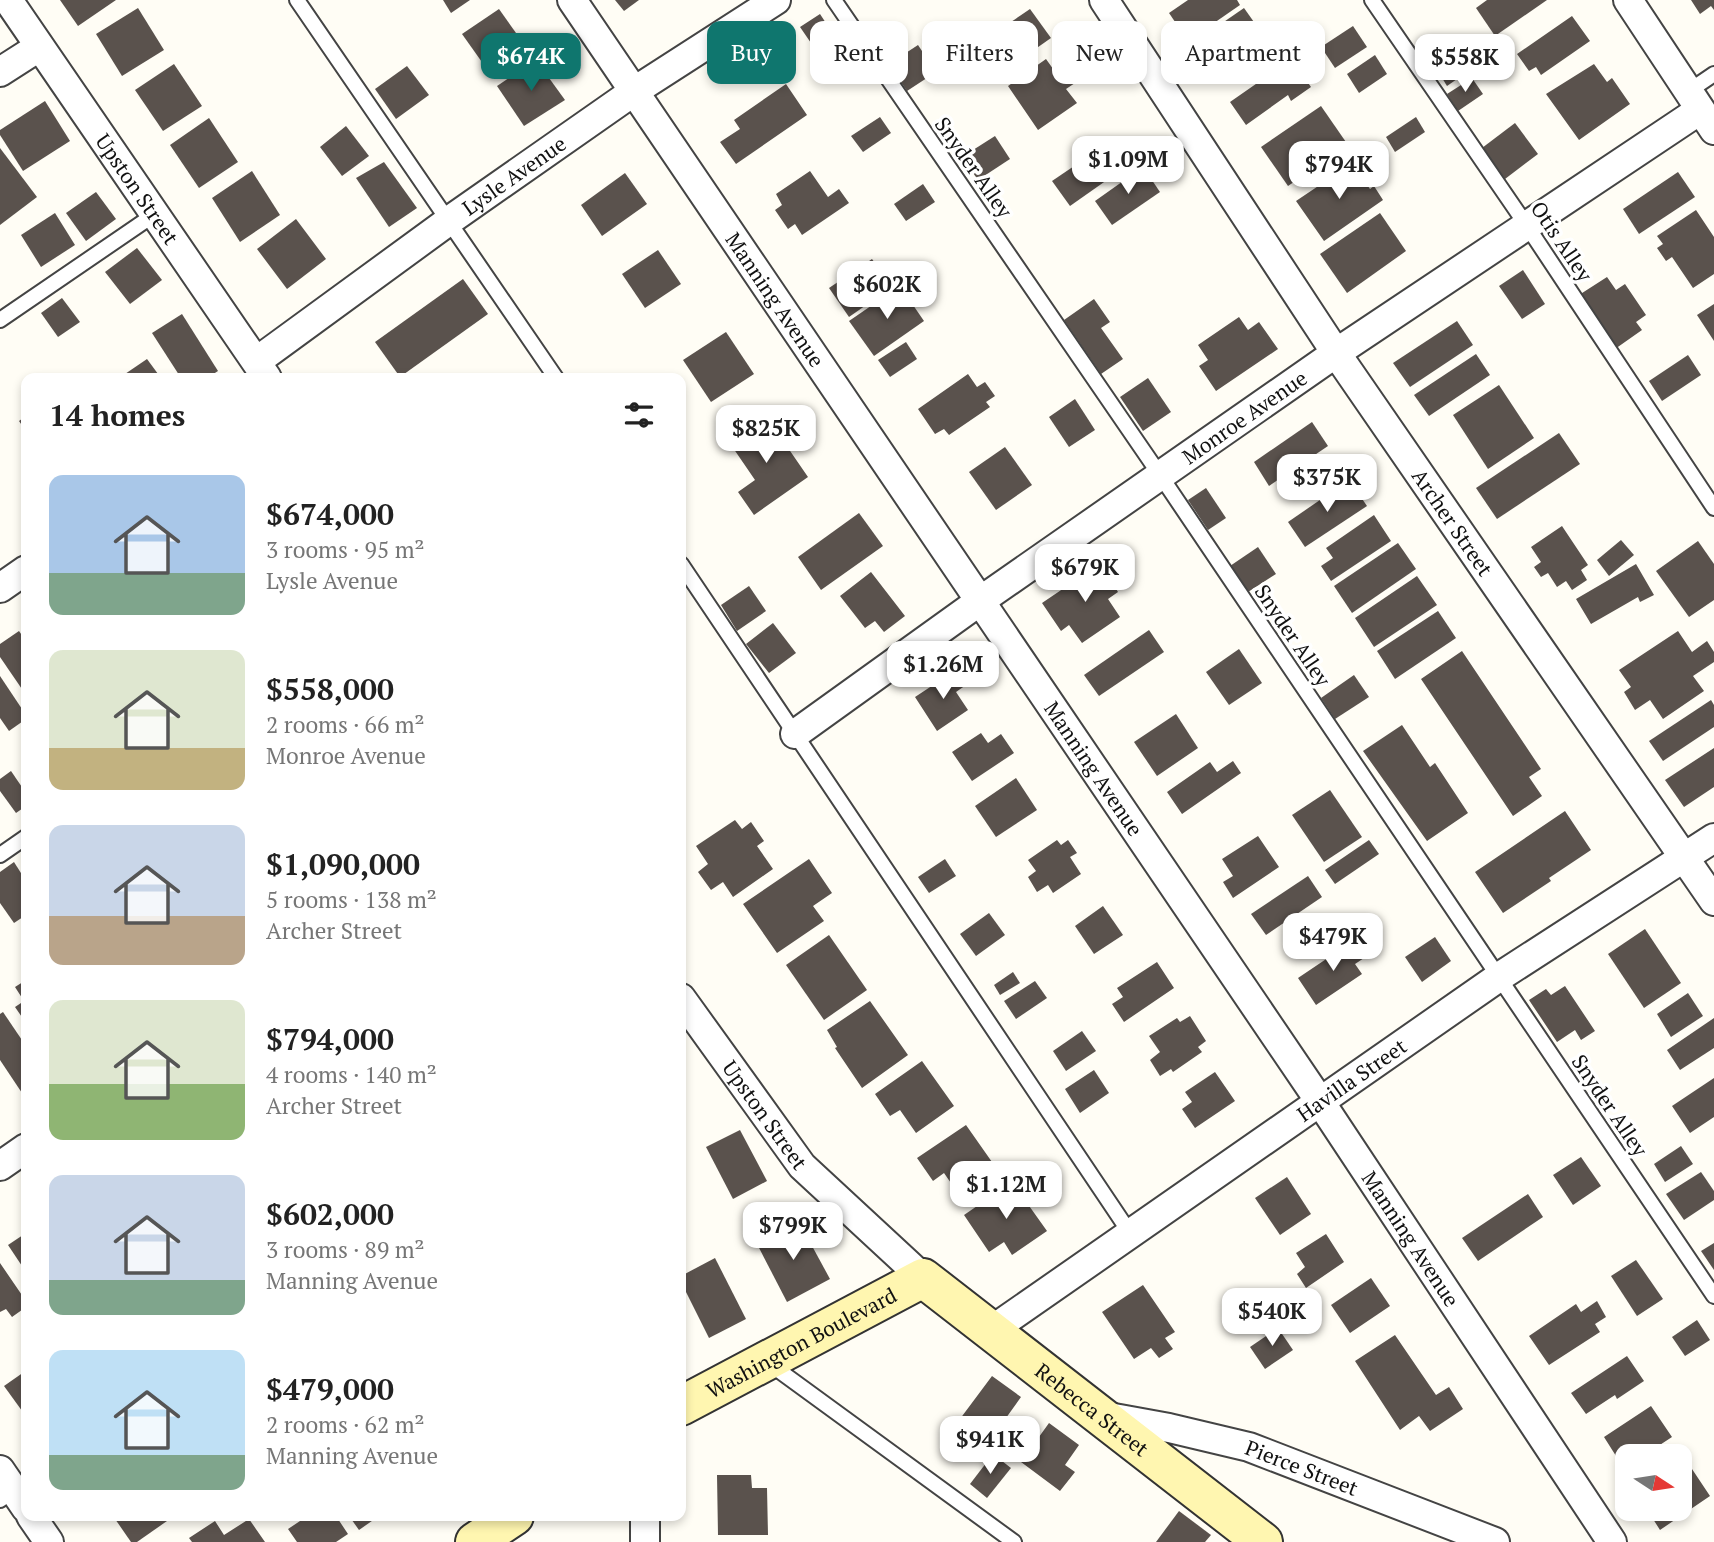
<!DOCTYPE html>
<html lang="en">
<head>
<meta charset="utf-8">
<style>
	:root { --surface:#fff; --page:#f2f2f2; --text:#222; --muted:#767676; --accent:#0f766e }
	body { margin:0; font-family:"PT Serif",serif; background:var(--page); color:var(--text); height:100vh; display:flex; flex-direction:column; font-size:26px; white-space:nowrap }
	* { box-sizing:border-box; margin:0 }
	p { font-size:23px; color:var(--muted) }
	.icon { flex:none; width:38px; height:38px; fill:none; stroke:currentColor; stroke-width:2; stroke-linecap:round; stroke-linejoin:round }
	.map { position:relative; flex:1; overflow:hidden }
	.drawer { position:absolute; left:21px; top:373px; width:665px; height:1148px; display:flex; flex-direction:column; background:var(--surface); border-radius:14px; box-shadow:0 4px 10px #0003 }
	.drawer>* { flex:none }
	.guide { position:absolute; left:707px; top:21px; width:665px; height:63px; display:flex; gap:14px }
	.needle { width:46px; rotate:102deg }
	.buttons { position:absolute; left:1615px; top:1444px; display:grid; gap:14px }
	.buttons a { display:grid; place-items:center; width:77px; height:77px; border-radius:14px; background:var(--surface); box-shadow:0 4px 10px #0003; font-size:35px }
	.price { position:absolute; translate:-50% -60px; padding:0 16px; border-radius:14px; background:#fff; color:#222; font-size:23px; line-height:46px; filter:drop-shadow(0 2px 4px #0008) }
	.price::after { content:''; position:absolute; left:50%; top:42px; width:21px; height:16px; margin-left:-10px; background:inherit; clip-path:polygon(0 0,100% 0,50% 100%) }
	.price.selected { background:var(--accent); color:#fff }
	ul { padding:0; list-style:none }
	li { display:flex; align-items:center; gap:21px; height:175px; padding:0 28px }
	li span { display:grid; place-items:center; flex:none; width:196px; height:140px; border-radius:14px; color:#555 }
	li>.icon { margin-inline-start:auto }
	span .icon { width:84px; height:84px; fill:#fffc; stroke-width:1 }
	li b { font-size:30px }
	h2 { display:flex; justify-content:space-between; align-items:center; height:84px; padding:0 28px; font-size:30px }
	.tag { padding:0 24px; border-radius:14px; background:var(--surface); box-shadow:0 4px 10px #0003; font-size:24px; line-height:63px }
	.tag.selected { background:var(--accent); color:#fff }
	.map>svg:first-child { display:block }
</style>
</head>
<body>
<div class="map">
<svg width="1714" height="1542" viewBox="0 0 1714 1542">
	<rect width="100%" height="100%" fill="#fffdf5"/>
	<g fill="#5a524d">
		<path d="M60 0H116L78 26Z"/>
		<path d="M443 0H470L451 13Z"/>
		<path d="M615 0H639L624 11Z"/>
		<path d="M1188 0H1237L1240 5 1188 41 1169 13Z"/>
		<path d="M1487 0H1547L1495 36 1476 8Z"/>
		<path d="M1691 0H1714V10L1711 6 1700 14Z"/>
		<path d="M138 8 164 50 122 76 96 34Z"/>
		<path d="M1244 8 1261 32 1205 70 1189 46Z"/>
		<path d="M499 9 526 47 489 72 462 34Z"/>
		<path d="M1030 9 1051 38 1001 73 980 43Z"/>
		<path d="M820 14 845 52 836 58 832 52 822 59 800 27Z"/>
		<path d="M1572 16 1590 41 1541 75 1536 67 1529 71 1517 54Z"/>
		<path d="M1353 26 1367 47 1335 68 1321 47Z"/>
		<path d="M918 45 936 72 907 91 889 64Z"/>
		<path d="M1375 55 1387 74 1359 93 1347 74Z"/>
		<path d="M1462 57 1470 70 1447 86 1439 73Z"/>
		<path d="M1046 59 1056 73 1065 67 1075 83 1066 89 1077 103 1038 130 1008 86Z"/>
		<path d="M1292 59 1311 87 1291 101 1288 95 1246 125 1230 102Z"/>
		<path d="M536 60 565 100 524 126 497 86Z"/>
		<path d="M174 64 202 106 163 131 135 90Z"/>
		<path d="M1594 64 1607 82 1612 78 1630 104 1579 140 1546 94Z"/>
		<path d="M407 66 429 95 396 119 375 89Z"/>
		<path d="M1472 78 1483 94 1458 111 1447 94Z"/>
		<path d="M786 84 807 115 736 164 720 142 740 129 734 120Z"/>
		<path d="M45 101 70 141 23 171 0 135V130Z"/>
		<path d="M1321 106 1348 145 1288 186 1261 147Z"/>
		<path d="M880 117 891 133 863 152 851 136Z"/>
		<path d="M1416 117 1425 132 1395 152 1386 137Z"/>
		<path d="M209 118 238 162 199 188 170 145Z"/>
		<path d="M1515 123 1538 154 1505 179 1482 148Z"/>
		<path d="M346 126 369 156 342 176 320 147Z"/>
		<path d="M995 136 1010 159 978 180 962 157Z"/>
		<path d="M1117 137 1134 161 1070 206 1052 181Z"/>
		<path d="M0 148 37 197 0 225Z"/>
		<path d="M1357 160 1366 172 1360 175 1370 189 1374 186 1383 200 1324 241 1296 201Z"/>
		<path d="M384 162 417 208 389 227 356 178Z"/>
		<path d="M1143 167 1160 192 1112 225 1095 201Z"/>
		<path d="M252 171 280 215 240 242 212 198Z"/>
		<path d="M810 171 828 197 839 189 849 203 802 235 795 224 788 229 775 210 782 205 776 194Z"/>
		<path d="M1678 172 1695 197 1639 234 1623 209Z"/>
		<path d="M625 173 647 204 602 236 581 205Z"/>
		<path d="M923 184 935 202 906 221 894 204Z"/>
		<path d="M96 192 116 219 86 241 66 213Z"/>
		<path d="M1696 210 1714 237V274L1693 288 1672 257 1666 261 1657 248 1663 244 1657 236Z"/>
		<path d="M55 213 75 245 41 267 21 235Z"/>
		<path d="M1380 213 1406 251 1347 293 1320 254Z"/>
		<path d="M296 219 326 259 287 289 257 249Z"/>
		<path d="M137 248 162 280 130 304 105 272Z"/>
		<path d="M658 250 681 284 645 308 622 274Z"/>
		<path d="M872 259 892 287 849 317 829 288Z"/>
		<path d="M1523 270 1545 304 1522 319 1499 286Z"/>
		<path d="M1607 277 1616 290 1625 284 1646 315 1636 322 1642 330 1615 349 1579 295Z"/>
		<path d="M463 279 488 314 400 377 375 342Z"/>
		<path d="M900 286 924 321 874 356 849 321Z"/>
		<path d="M62 298 80 322 58 337 41 313Z"/>
		<path d="M1094 299 1110 322 1101 328 1123 359 1101 374 1064 320Z"/>
		<path d="M1714 304V341L1697 315Z"/>
		<path d="M182 314 218 371 207 378H181L152 333Z"/>
		<path d="M1239 317 1248 330 1259 322 1278 349 1216 391 1199 366 1208 360 1198 345Z"/>
		<path d="M1457 321 1473 345 1410 387 1393 363Z"/>
		<path d="M726 332 754 374 711 402 683 360Z"/>
		<path d="M906 342 917 359 890 377 878 360Z"/>
		<path d="M1476 354 1490 375 1429 416 1414 395Z"/>
		<path d="M1688 355 1701 375 1662 401 1649 381Z"/>
		<path d="M147 359 161 378H128L125 374Z"/>
		<path d="M968 374 977 387 985 382 995 396 986 402 990 407 949 435 944 429 935 434 918 409Z"/>
		<path d="M1148 378 1171 412 1143 431 1120 397Z"/>
		<path d="M1499 385 1534 438 1488 469 1453 415Z"/>
		<path d="M1075 399 1095 430 1069 447 1049 417Z"/>
		<path d="M26 416V431L19 421Z"/>
		<path d="M766 416 808 477 754 515 738 492 755 480 729 442Z"/>
		<path d="M1312 422 1328 446 1269 486 1254 462Z"/>
		<path d="M1559 433 1580 464 1497 519 1476 488Z"/>
		<path d="M1005 447 1032 485 996 510 969 472Z"/>
		<path d="M1349 480 1367 506 1305 547 1288 522Z"/>
		<path d="M1206 488 1226 518 1208 530 1188 500Z"/>
		<path d="M859 513 883 546 821 590 798 557Z"/>
		<path d="M1374 515 1391 541 1331 581 1321 566 1333 558 1326 548Z"/>
		<path d="M1562 526 1588 565 1581 570 1587 580 1572 590 1566 581 1557 587 1548 573 1541 577 1534 567 1541 562 1531 547Z"/>
		<path d="M1621 540 1634 555 1609 576 1597 560Z"/>
		<path d="M1698 541 1714 564V600L1689 617 1656 571Z"/>
		<path d="M1398 543 1416 569 1352 613 1334 586Z"/>
		<path d="M1258 547 1276 574 1248 592 1230 566Z"/>
		<path d="M1104 561 1113 575 1109 577 1118 592 1108 599 1120 617 1082 643 1069 625 1061 631 1042 603Z"/>
		<path d="M1636 564 1654 595 1640 602 1638 597 1591 624 1576 599Z"/>
		<path d="M871 572 905 616 884 632 875 621 865 628 840 596Z"/>
		<path d="M1417 576 1437 605 1374 647 1355 618Z"/>
		<path d="M749 586 766 611 737 631 721 605Z"/>
		<path d="M1438 611 1456 638 1395 679 1377 651Z"/>
		<path d="M773 623 796 653 769 673 746 644Z"/>
		<path d="M1149 630 1164 652 1099 696 1084 675Z"/>
		<path d="M19 631 26 641V695L0 657V644Z"/>
		<path d="M1678 631 1692 652 1707 641 1714 652V662L1693 676 1704 691 1663 719 1650 700 1635 710 1624 692 1631 687 1619 670Z"/>
		<path d="M1239 649 1262 683 1229 705 1206 672Z"/>
		<path d="M1462 651 1541 769 1529 777 1542 796 1513 816 1421 679Z"/>
		<path d="M956 670 966 685 956 692 968 710 937 731 915 697Z"/>
		<path d="M1354 675 1369 697 1335 719 1321 698Z"/>
		<path d="M0 676 26 715V719L9 731 0 718Z"/>
		<path d="M1711 700 1714 705V727L1663 761 1649 741Z"/>
		<path d="M1176 714 1198 748 1157 776 1134 742Z"/>
		<path d="M1402 725 1430 767 1435 763 1468 813 1427 841 1363 751Z"/>
		<path d="M981 733 988 743 1001 734 1014 753 972 781 952 752Z"/>
		<path d="M1714 748V787L1684 807 1665 780Z"/>
		<path d="M1233 761 1241 773 1182 814 1167 792 1210 762 1217 772Z"/>
		<path d="M11 771 26 793V806L16 813 0 791V779Z"/>
		<path d="M1016 778 1037 810 996 837 975 806Z"/>
		<path d="M1330 790 1362 837 1324 862 1292 815Z"/>
		<path d="M1565 811 1591 850 1549 878 1551 881 1503 913 1475 872Z"/>
		<path d="M735 820 742 829 751 822 764 841 757 846 773 869 733 897 723 882 711 890 698 872 708 864 696 846Z"/>
		<path d="M1258 836 1279 867 1233 898 1223 882 1233 876 1222 859Z"/>
		<path d="M1057 840 1061 845 1068 840 1077 853 1070 857 1081 874 1053 893 1048 885 1037 892 1028 877 1036 871 1028 860Z"/>
		<path d="M1369 840 1379 854 1335 884 1325 870Z"/>
		<path d="M809 859 832 893 813 906 824 921 777 953 743 904Z"/>
		<path d="M945 859 956 876 929 893 918 877Z"/>
		<path d="M14 862 26 881V915L14 923 0 903V872Z"/>
		<path d="M1308 876 1322 897 1266 935 1251 914Z"/>
		<path d="M1103 906 1123 935 1094 954 1075 926Z"/>
		<path d="M989 913 1005 935 976 956 960 934Z"/>
		<path d="M1645 929 1681 983 1644 1008 1608 954Z"/>
		<path d="M829 935 867 990 824 1020 786 965Z"/>
		<path d="M1435 937 1451 961 1422 982 1405 957Z"/>
		<path d="M1353 941 1364 958 1355 964 1362 974 1316 1005 1298 978Z"/>
		<path d="M1157 962 1174 988 1124 1022 1112 1004 1123 997 1117 988Z"/>
		<path d="M1013 972 1020 983 1000 995 994 985Z"/>
		<path d="M26 980V1023L15 1007 24 1001 15 987Z"/>
		<path d="M1035 981 1047 998 1016 1019 1004 1001Z"/>
		<path d="M1565 986 1595 1031 1581 1040 1575 1030 1557 1042 1529 1000 1546 989 1551 995Z"/>
		<path d="M1688 993 1703 1016 1671 1037 1657 1014Z"/>
		<path d="M870 1001 908 1055 862 1088 835 1048 837 1047 827 1030Z"/>
		<path d="M3 1012 26 1046V1090L22 1093 0 1060V1014Z"/>
		<path d="M1190 1016 1206 1041 1198 1047 1202 1052 1173 1072 1171 1069 1160 1076 1150 1060 1160 1052 1149 1036 1177 1018 1180 1022Z"/>
		<path d="M1714 1018V1048L1680 1070 1667 1050Z"/>
		<path d="M1082 1031 1096 1051 1066 1071 1053 1051Z"/>
		<path d="M922 1061 954 1106 916 1133 900 1110 890 1116 875 1094Z"/>
		<path d="M1094 1070 1109 1093 1080 1113 1065 1089Z"/>
		<path d="M1215 1072 1235 1101 1195 1128 1182 1109 1192 1102 1185 1092Z"/>
		<path d="M1714 1078V1117L1690 1133 1672 1106Z"/>
		<path d="M966 1125 999 1172 962 1199 944 1173 933 1181 917 1158Z"/>
		<path d="M740 1130 767 1181 733 1199 706 1147Z"/>
		<path d="M1681 1146 1693 1164 1665 1182 1654 1164Z"/>
		<path d="M1581 1157 1601 1186 1573 1205 1553 1175Z"/>
		<path d="M1701 1172 1714 1191V1200L1684 1220 1666 1194Z"/>
		<path d="M1287 1177 1311 1214 1280 1235 1255 1198Z"/>
		<path d="M1012 1182 1047 1231 1012 1255 1004 1242 989 1252 964 1215Z"/>
		<path d="M1528 1194 1543 1217 1478 1261 1462 1238Z"/>
		<path d="M799 1222 830 1279 787 1302 757 1244Z"/>
		<path d="M26 1233V1272L8 1245Z"/>
		<path d="M1326 1234 1344 1262 1306 1288 1297 1274 1305 1267 1296 1253Z"/>
		<path d="M1714 1243V1270L1701 1251Z"/>
		<path d="M715 1258 746 1319 709 1338 681 1282V1276Z"/>
		<path d="M1636 1260 1663 1299 1637 1316 1611 1276Z"/>
		<path d="M0 1263 26 1301V1307L12 1317 6 1309 0 1312Z"/>
		<path d="M1371 1278 1390 1306 1350 1333 1331 1305Z"/>
		<path d="M1143 1285 1175 1332 1165 1338 1173 1349 1159 1358 1151 1348 1134 1359 1102 1312Z"/>
		<path d="M1597 1301 1606 1317 1595 1324 1600 1332 1549 1365 1529 1336 1576 1304 1581 1312Z"/>
		<path d="M1697 1320 1710 1340 1685 1356 1672 1337Z"/>
		<path d="M1278 1328 1293 1350 1265 1369 1250 1347Z"/>
		<path d="M1395 1335 1436 1395 1449 1387 1463 1409 1430 1431 1419 1416 1400 1430 1355 1361Z"/>
		<path d="M1627 1356 1644 1381 1617 1399 1615 1395 1586 1414 1571 1393Z"/>
		<path d="M24 1372 26 1375 25 1415 4 1386Z"/>
		<path d="M992 1376 1021 1397 1006 1418 1013 1423 987 1458 951 1431Z"/>
		<path d="M1651 1406 1672 1437 1643 1456H1634L1629 1448 1616 1456 1604 1437Z"/>
		<path d="M1049 1423 1079 1445 1065 1465 1075 1472 1060 1491 1021 1462Z"/>
		<path d="M993 1454 1011 1468 987 1498 970 1484Z"/>
		<path d="M1692 1469 1710 1496 1660 1530 1646 1508H1680V1477Z"/>
		<path d="M717 1475H751L752 1488H767L768 1535H718Z"/>
		<path d="M1179 1511 1211 1535 1205 1542H1156Z"/>
		<path d="M113 1516H163L167 1521 137 1542H131Z"/>
		<path d="M296 1516H336L348 1534 336 1542H297L288 1529 300 1521Z"/>
		<path d="M349 1516H379L359 1530Z"/>
		<path d="M249 1519 265 1542H192L189 1538 215 1521 224 1535Z"/>
	</g>
	<g fill="none" stroke-linecap="round" stroke-linejoin="round">
		<g stroke="#444" stroke-width="18">
			<g id="lane">
				<path d="M297 0 556 378"/>
				<path d="M834 0 1160 475 1714 1296"/>
				<path d="M1372 0 1527 226 1714 508"/>
				<path d="M1689 91 1714 74"/>
				<path d="M0 320 155 214"/>
				<path d="M681 564 1130 1233"/>
				<path d="M0 855 26 837"/>
				<path d="M770 1364 1014 1542"/>
				<path d="M0 1500 26 1482"/>
			</g>
		</g>
		<g stroke="#444" stroke-width="32">
			<g id="street">
				<path id="s1" d="M8 0 267 378"/>
				<path id="s2" d="M572 0 1319 1100 1612 1542"/>
				<path id="s3" d="M1104 0 1336 353 1714 901"/>
				<path d="M1628 0 1714 130"/>
				<path d="M0 72 39 47"/>
				<path id="s4" d="M257 361 450 220 633 92 776 0"/>
				<path d="M0 588 26 570"/>
				<path id="s5" d="M795 734 980 601 1336 353 1700 110"/>
				<path id="s6" d="M681 998 802 1166 923 1278"/>
				<path d="M0 1166 26 1148"/>
				<path id="s7" d="M992 1330 1499 977 1714 838"/>
				<path id="s8" d="M1103 1416 1169 1428 1249 1447 1495 1542"/>
				<path d="M0 1470 26 1508"/>
				<path d="M31 1516 49 1542"/>
				<path d="M645 1542V1516"/>
			</g>
		</g>
		<g stroke="#333" stroke-width="42">
			<g id="secondary">
				<path id="s9" d="M681 1406 923 1278 1263 1542"/>
				<path d="M475 1542 514 1516"/>
			</g>
		</g>
		<use href="#lane" stroke="#fff" stroke-width="14"/>
		<use href="#street" stroke="#fff" stroke-width="28"/>
		<use href="#secondary" stroke="#fff6b0" stroke-width="38"/>
	</g>
	<g text-anchor="middle" dominant-baseline="central" stroke-width="7" stroke-linejoin="round" paint-order="stroke">
		<g font-size="21" fill="#111" stroke="#fff">
			<text transform="translate(974 167) rotate(55)">Snyder Alley</text>
			<text stroke="none"><textPath href="#s4" startOffset="317">Lysle Avenue</textPath></text>
			<text stroke="none"><textPath href="#s1" startOffset="229">Upston Street</textPath></text>
			<text transform="translate(1562 241) rotate(56)">Otis Alley</text>
			<text stroke="none"><textPath href="#s2" startOffset="362">Manning Avenue</textPath></text>
			<text stroke="none"><textPath href="#s5" startOffset="550">Monroe Avenue</textPath></text>
			<text stroke="none"><textPath href="#s3" startOffset="628">Archer Street</textPath></text>
			<text transform="translate(1293 635) rotate(56)">Snyder Alley</text>
			<text stroke="none"><textPath href="#s2" startOffset="929">Manning Avenue</textPath></text>
			<text stroke="none"><textPath href="#s7" startOffset="438">Havilla Street</textPath></text>
			<text transform="translate(1610 1105) rotate(56)">Snyder Alley</text>
			<text stroke="none"><textPath href="#s6" startOffset="144">Upston Street</textPath></text>
			<text stroke="none"><textPath href="#s2" startOffset="1496">Manning Avenue</textPath></text>
			<text stroke="none"><textPath href="#s9" startOffset="136">Washington Boulevard</textPath></text>
			<text stroke="none"><textPath href="#s9" startOffset="488">Rebecca Street</textPath></text>
			<text stroke="none"><textPath href="#s8" startOffset="206">Pierce Street</textPath></text>
		</g>
	</g>
</svg>
<div class="buttons">
<a><svg class="needle" viewBox="-14 -14 28 28"><path d="M0-13l5 13h-10z" fill="#e53935"/><path d="M0 13l5-13h-10z" fill="#767676"/></svg></a>
</div>
<b class="price selected" style="left:531px;top:93px">$674K</b>
<b class="price" style="left:1465px;top:94px">$558K</b>
<b class="price" style="left:1128px;top:196px">$1.09M</b>
<b class="price" style="left:1339px;top:201px">$794K</b>
<b class="price" style="left:887px;top:321px">$602K</b>
<b class="price" style="left:766px;top:465px">$825K</b>
<b class="price" style="left:1327px;top:514px">$375K</b>
<b class="price" style="left:1085px;top:604px">$679K</b>
<b class="price" style="left:943px;top:701px">$1.26M</b>
<b class="price" style="left:1333px;top:973px">$479K</b>
<b class="price" style="left:1006px;top:1221px">$1.12M</b>
<b class="price" style="left:793px;top:1262px">$799K</b>
<b class="price" style="left:1272px;top:1348px">$540K</b>
<b class="price" style="left:990px;top:1476px">$941K</b>
<div class="guide">
<a class="tag selected">Buy</a>
<a class="tag">Rent</a>
<a class="tag">Filters</a>
<a class="tag">New</a>
<a class="tag">Apartment</a>
</div>
<section class="drawer">
<h2>14 homes<svg class="icon" aria-label="filters" viewBox="0 0 24 24"><path d="M4 7h16M4 17h16"/><circle cx="9" cy="7" r="2"/><circle cx="15" cy="17" r="2"/></svg></h2>
<ul>
<li><span style="background:linear-gradient(#a9c7e8 70%,#7fa58c 0)"><svg class="icon" aria-label="home" viewBox="0 0 24 24"><path d="M3 11l9-7 9 7M6 9v11h12V9"/></svg></span><div><b>$674,000</b><p>3 rooms · 95 m²</p><p>Lysle Avenue</p></div></li>
<li><span style="background:linear-gradient(#dfe7d0 70%,#c2b280 0)"><svg class="icon" aria-label="home" viewBox="0 0 24 24"><path d="M3 11l9-7 9 7M6 9v11h12V9"/></svg></span><div><b>$558,000</b><p>2 rooms · 66 m²</p><p>Monroe Avenue</p></div></li>
<li><span style="background:linear-gradient(#c9d6e8 65%,#b9a48a 0)"><svg class="icon" aria-label="home" viewBox="0 0 24 24"><path d="M3 11l9-7 9 7M6 9v11h12V9"/></svg></span><div><b>$1,090,000</b><p>5 rooms · 138 m²</p><p>Archer Street</p></div></li>
<li><span style="background:linear-gradient(#dfe7d0 60%,#8fb573 0)"><svg class="icon" aria-label="home" viewBox="0 0 24 24"><path d="M3 11l9-7 9 7M6 9v11h12V9"/></svg></span><div><b>$794,000</b><p>4 rooms · 140 m²</p><p>Archer Street</p></div></li>
<li><span style="background:linear-gradient(#c9d6e8 75%,#7fa58c 0)"><svg class="icon" aria-label="home" viewBox="0 0 24 24"><path d="M3 11l9-7 9 7M6 9v11h12V9"/></svg></span><div><b>$602,000</b><p>3 rooms · 89 m²</p><p>Manning Avenue</p></div></li>
<li><span style="background:linear-gradient(#bfe0f5 75%,#7fa58c 0)"><svg class="icon" aria-label="home" viewBox="0 0 24 24"><path d="M3 11l9-7 9 7M6 9v11h12V9"/></svg></span><div><b>$479,000</b><p>2 rooms · 62 m²</p><p>Manning Avenue</p></div></li>
</ul>
</section>
</div>
</body>
</html>
